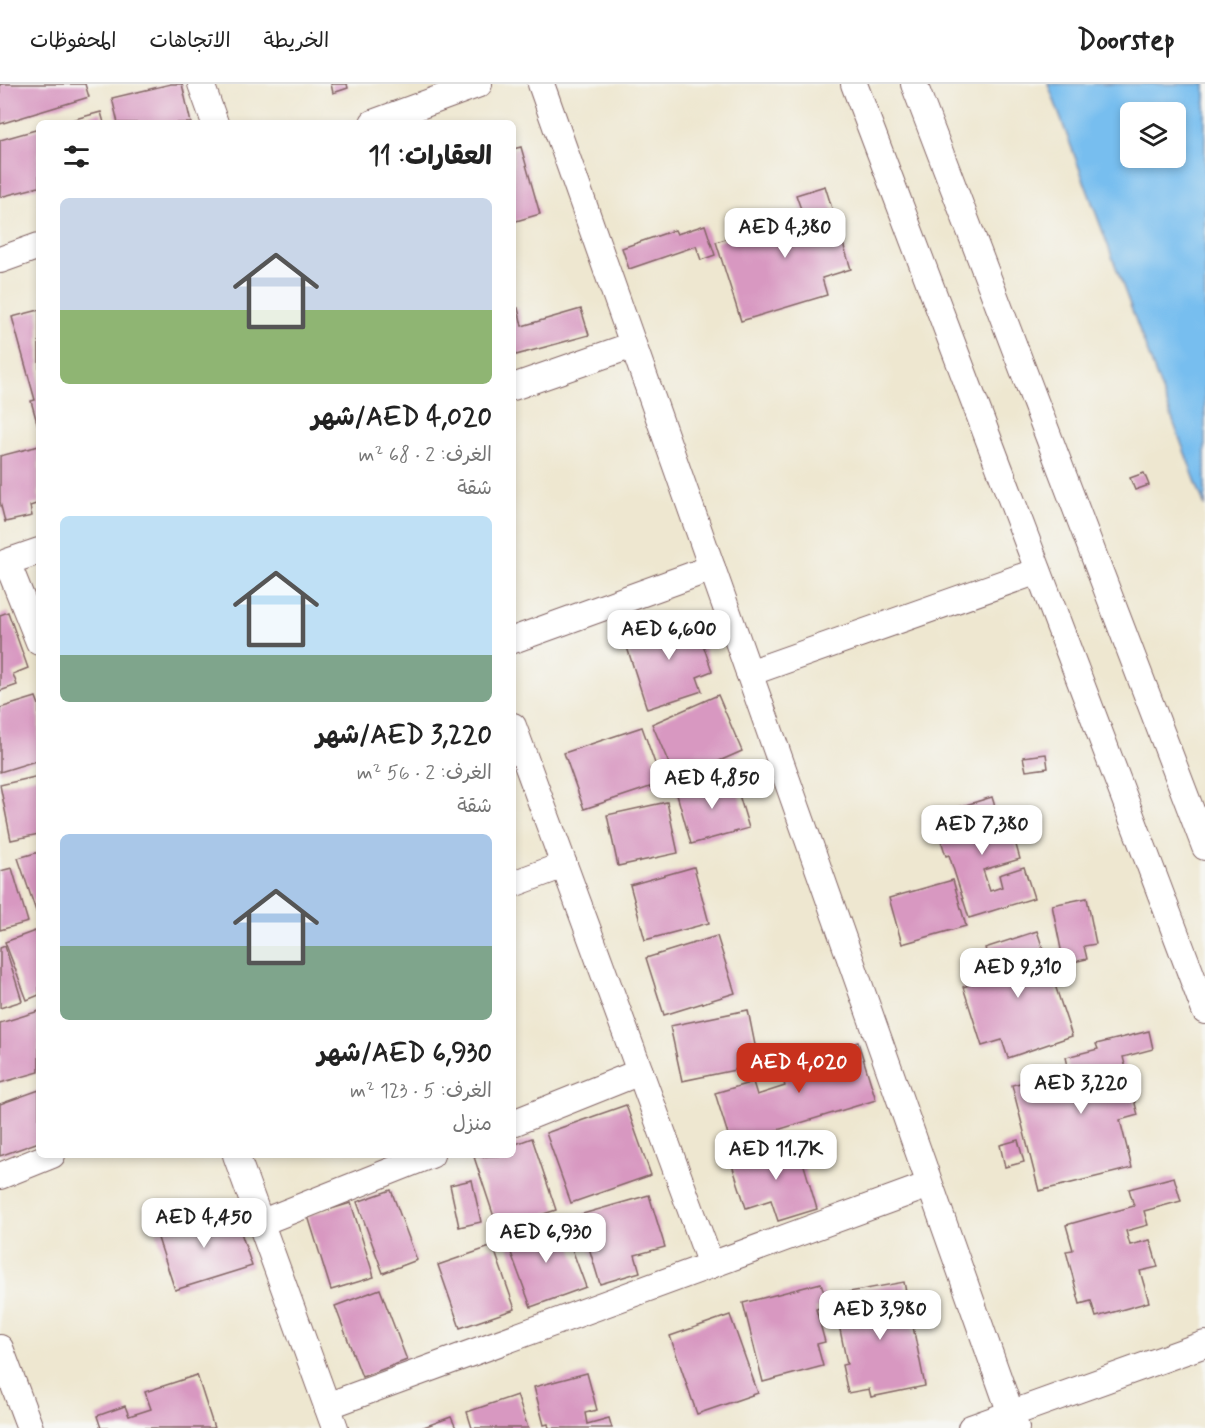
<!DOCTYPE html>
<html lang="ar">
<head>
<meta charset="utf-8">
<style>
	:root { --surface:#fff; --page:#f2f2f2; --text:#222; --muted:#767676; --line:#e0e0e0; --accent:#c8321e }
	body { margin:0; font-family:Mynerve,"Playpen Sans Arabic",sans-serif; background:var(--page); color:var(--text); direction:rtl; height:100vh; display:flex; flex-direction:column; font-size:22px; white-space:nowrap }
	* { box-sizing:border-box; margin:0 }
	p { font-size:20px; color:var(--muted) }
	.icon { flex:none; width:33px; height:33px; fill:none; stroke:currentColor; stroke-width:2; stroke-linecap:round; stroke-linejoin:round }
	.map { position:relative; flex:1; overflow:hidden; direction:ltr }
	.side { position:absolute; left:36px; top:36px; width:480px; height:1038px; display:flex; flex-direction:column; background:var(--surface); border-radius:9px; box-shadow:0 3px 9px #0003; direction:rtl }
	.side>* { flex:none }
	.fabs { position:absolute; left:1120px; top:18px; display:grid; gap:12px }
	.fabs a { display:grid; place-items:center; width:66px; height:66px; border-radius:9px; background:var(--surface); box-shadow:0 3px 9px #0003; font-size:30px }
	.price { position:absolute; translate:-50% -51px; padding:0 14px; border-radius:12px; background:#fff; color:#222; font-size:20px; line-height:39px; filter:drop-shadow(0 2px 3px #0008) }
	.price::after { content:''; position:absolute; left:50%; top:36px; width:18px; height:14px; margin-left:-9px; background:inherit; clip-path:polygon(0 0,100% 0,50% 100%) }
	.price.current { background:var(--accent); color:#fff }
	ul { padding:0; list-style:none }
	li { display:grid; align-content:center; gap:12px; height:318px; padding:0 24px }
	li span { display:grid; place-items:center; height:186px; border-radius:9px; color:#555 }
	li>.icon { margin-inline-start:auto }
	span .icon { width:108px; height:108px; fill:#fffc; stroke-width:1 }
	li b { font-size:26px }
	h2 { display:flex; justify-content:space-between; align-items:center; height:72px; padding:0 24px; font-size:26px }
	header { display:flex; align-items:center; gap:36px; box-sizing:border-box; height:84px; padding:0 30px; background:var(--surface); border-bottom:2px solid var(--line) }
	header strong { font-size:28px }
	nav { display:flex; gap:33px; margin-inline-start:auto; font-size:21px }
	.map>svg:first-child { display:block }
</style>
</head>
<body>
<header>
<strong>Doorstep</strong>
<nav><a>الخريطة</a><a>الاتجاهات</a><a>المحفوظات</a></nav>
</header>
<div class="map">
<svg width="1205" height="1344" viewBox="0 0 1205 1344">
	<rect width="100%" height="100%" fill="#f6f6f2"/>
	<filter id="ink" filterUnits="userSpaceOnUse"><feTurbulence type="fractalNoise" baseFrequency=".0167" numOctaves="2"/><feDisplacementMap in="SourceGraphic" scale="12" xChannelSelector="R" yChannelSelector="G"/><feConvolveMatrix kernelMatrix="1 2 1 2 8 2 1 2 1" color-interpolation-filters="sRGB"/></filter>
	<filter id="wash" filterUnits="userSpaceOnUse"><feTurbulence type="fractalNoise" baseFrequency=".008" numOctaves="4" result="noise"/><feDisplacementMap in="SourceGraphic" scale="24" xChannelSelector="R" yChannelSelector="G"/><feGaussianBlur stdDeviation="1.35" result="paint"/><feColorMatrix in="noise" values="0 0 0 0 0 0 0 0 0 0 0 0 0 0 0 0 0 1.4 0 .05"/><feComposite in="paint" operator="in"/></filter>
	<g filter="url(#wash)">
		<rect width="100%" height="100%" fill="#eee7d0"/>
		<path fill="#77beef" stroke="#606e8d" stroke-width="1.5" fill-rule="evenodd" d="M1048 0H1205V423ZM1131 28H1176V74H1131Z"/>
		<g id="blocks">
			<g fill="#d898c1">
				<path d="M0 0H85L89 13 0 40Z"/>
				<path d="M171 0H182L191 39H118L112 14Z"/>
				<path d="M331 0H347L348 4 333 9Z"/>
				<path d="M101 28 104 39H64V38Z"/>
				<path d="M39 45V103L0 113V56Z"/>
				<path d="M521 63 540 130 513 138V65Z"/>
				<path d="M825 102 851 185 822 194 827 211 741 237 716 158 803 131 796 111Z"/>
				<path d="M705 141 715 171 701 176 696 162 629 185 622 164 675 146 677 150Z"/>
				<path d="M518 224 522 242 581 225 589 251 516 271 513 265V225Z"/>
				<path d="M39 226V342H38L31 317 35 316 12 233Z"/>
				<path d="M39 362V419L30 422 32 432 5 438 0 418V372Z"/>
				<path d="M1144 389 1149 401 1135 406 1130 394Z"/>
				<path d="M8 528 28 584 13 590 17 601 0 607V531Z"/>
				<path d="M693 531 712 587 697 593 702 607 647 625 624 554Z"/>
				<path d="M718 611 742 667 676 696 652 640Z"/>
				<path d="M36 613 39 621V676L0 688V624Z"/>
				<path d="M642 643 662 699 584 725 564 669Z"/>
				<path d="M1046 670 1048 684 1026 687 1023 673Z"/>
				<path d="M733 691 749 744 691 760 676 707Z"/>
				<path d="M39 692V750L11 756 0 701Z"/>
				<path d="M992 713 1001 742 1010 740 1020 775 983 786 990 807 1002 803 999 791 1024 783 1034 814 969 834 949 771 946 772 933 731Z"/>
				<path d="M667 718 678 769 618 782 607 731Z"/>
				<path d="M39 768V829L37 830 18 774Z"/>
				<path d="M694 783 709 839 645 856 630 801Z"/>
				<path d="M12 784 28 838 0 846V787Z"/>
				<path d="M953 796 966 842 902 860 889 814Z"/>
				<path d="M1087 814 1096 860 1084 862 1087 875 1064 880 1052 821Z"/>
				<path d="M35 847 39 856V911L27 916 5 858Z"/>
				<path d="M1037 847 1072 952 1008 974 1002 956 982 962 963 903 994 893 985 864Z"/>
				<path d="M717 852 735 909 664 931 646 874Z"/>
				<path d="M5 862 22 917 0 924V864Z"/>
				<path d="M748 926 759 981 682 997 670 942Z"/>
				<path d="M39 927V988L0 999V939Z"/>
				<path d="M1149 947 1153 965 1123 973 1138 1031 1120 1036 1132 1084 1039 1107 1012 1001 1069 987 1066 973 1098 965 1096 960Z"/>
				<path d="M858 958 876 1016 731 1060 715 1009 753 998 757 1011 785 1002 779 982Z"/>
				<path d="M39 1006V1058L0 1072V1020Z"/>
				<path d="M626 1021 651 1091 571 1119 546 1049Z"/>
				<path d="M532 1054 556 1126 498 1145 474 1073 513 1071V1061Z"/>
				<path d="M1018 1056 1024 1078 1005 1083 1000 1061Z"/>
				<path d="M797 1058 817 1125 778 1137 771 1116 746 1124 731 1078Z"/>
				<path d="M1174 1093 1181 1117 1144 1127 1148 1141 1126 1147 1130 1161 1150 1156 1158 1183 1140 1187 1149 1218 1096 1233 1091 1217 1080 1220 1066 1167 1073 1166 1066 1141 1134 1122 1129 1105Z"/>
				<path d="M472 1096 481 1138 459 1143 450 1101Z"/>
				<path d="M391 1106 417 1176 383 1189 357 1118Z"/>
				<path d="M649 1111 665 1163 635 1171 640 1188 600 1200 579 1131Z"/>
				<path d="M351 1119 374 1193 331 1206 308 1132Z"/>
				<path d="M233 1124 252 1182 175 1206 156 1148Z"/>
				<path d="M562 1138 586 1203 531 1223 507 1158Z"/>
				<path d="M493 1162 515 1225 460 1244 438 1181Z"/>
				<path d="M904 1198 925 1302 871 1313 869 1305 848 1309 842 1281 847 1280 835 1221 851 1218 849 1208Z"/>
				<path d="M821 1199 828 1222 816 1225 825 1258 817 1260 823 1282 763 1298 743 1219Z"/>
				<path d="M380 1205 407 1276 362 1293 335 1222Z"/>
				<path d="M730 1231 758 1309 697 1330 670 1252Z"/>
				<path d="M587 1289 597 1326 585 1329 587 1340 609 1334 612 1344H549L548 1340 544 1341 534 1303Z"/>
				<path d="M197 1291 214 1344H101L97 1332 125 1322 129 1332 151 1325 145 1308Z"/>
				<path d="M517 1311 528 1344H472L467 1328Z"/>
				<path d="M451 1333 456 1344H421Z"/>
			</g>
		</g>
	</g>
	<g filter="url(#ink)">
		<use href="#blocks" fill-opacity="0" stroke="#836565" stroke-width="1.5"/>
		<g fill="none" stroke-linecap="round" stroke-linejoin="round">
			<g stroke="#836565" stroke-width="28">
				<g id="minor">
					<path d="M201 0 215 39"/>
					<path d="M541 0 1016 1344"/>
					<path d="M854 0 1205 927"/>
					<path d="M914 0 1205 763"/>
					<path d="M373 39 479 0"/>
					<path d="M0 176 39 162"/>
					<path d="M513 303 633 261"/>
					<path d="M39 467 7 478 39 558"/>
					<path d="M513 556 712 484"/>
					<path d="M749 589 1038 487"/>
					<path d="M513 642 711 1181"/>
					<path d="M513 800 564 781"/>
					<path d="M513 1039 640 988"/>
					<path d="M236 1071 335 1344"/>
					<path d="M0 1092 52 1071"/>
					<path d="M260 1139 431 1071"/>
					<path d="M0 1264 30 1344"/>
					<path d="M327 1322 929 1101"/>
					<path d="M971 1344 1205 1260"/>
				</g>
			</g>
			<use href="#minor" stroke="#fff" stroke-width="26"/>
		</g>
	</g>
</svg>
<div class="fabs">
<a><svg class="icon" aria-label="layers" viewBox="0 0 24 24"><path d="M12 4l9 5-9 5-9-5zM3 14l9 5 9-5"/></svg></a>
</div>
<b class="price" style="left:785px;top:175px">AED 4,380</b>
<b class="price" style="left:669px;top:577px">AED 6,600</b>
<b class="price" style="left:712px;top:726px">AED 4,850</b>
<b class="price" style="left:982px;top:772px">AED 7,380</b>
<b class="price" style="left:1018px;top:915px">AED 9,310</b>
<b class="price current" style="left:799px;top:1010px">AED 4,020</b>
<b class="price" style="left:1081px;top:1031px">AED 3,220</b>
<b class="price" style="left:776px;top:1097px">AED 11.7K</b>
<b class="price" style="left:204px;top:1165px">AED 4,450</b>
<b class="price" style="left:546px;top:1180px">AED 6,930</b>
<b class="price" style="left:880px;top:1257px">AED 3,980</b>
<section class="side">
<h2>العقارات: 11<svg class="icon" aria-label="filters" viewBox="0 0 24 24"><path d="M4 7h16M4 17h16"/><circle cx="9" cy="7" r="2"/><circle cx="15" cy="17" r="2"/></svg></h2>
<ul>
<li><span style="background:linear-gradient(#c9d6e8 60%,#8fb573 0)"><svg class="icon" aria-label="home" viewBox="0 0 24 24"><path d="M3 11l9-7 9 7M6 9v11h12V9"/></svg></span><div><b>AED 4,020/شهر</b><p>الغرف: 2 · 68 m²</p><p>شقة</p></div></li>
<li><span style="background:linear-gradient(#bfe0f5 75%,#7fa58c 0)"><svg class="icon" aria-label="home" viewBox="0 0 24 24"><path d="M3 11l9-7 9 7M6 9v11h12V9"/></svg></span><div><b>AED 3,220/شهر</b><p>الغرف: 2 · 56 m²</p><p>شقة</p></div></li>
<li><span style="background:linear-gradient(#a9c7e8 60%,#7fa58c 0)"><svg class="icon" aria-label="home" viewBox="0 0 24 24"><path d="M3 11l9-7 9 7M6 9v11h12V9"/></svg></span><div><b>AED 6,930/شهر</b><p>الغرف: 5 · 123 m²</p><p>منزل</p></div></li>
</ul>
</section>
</div>
</body>
</html>
